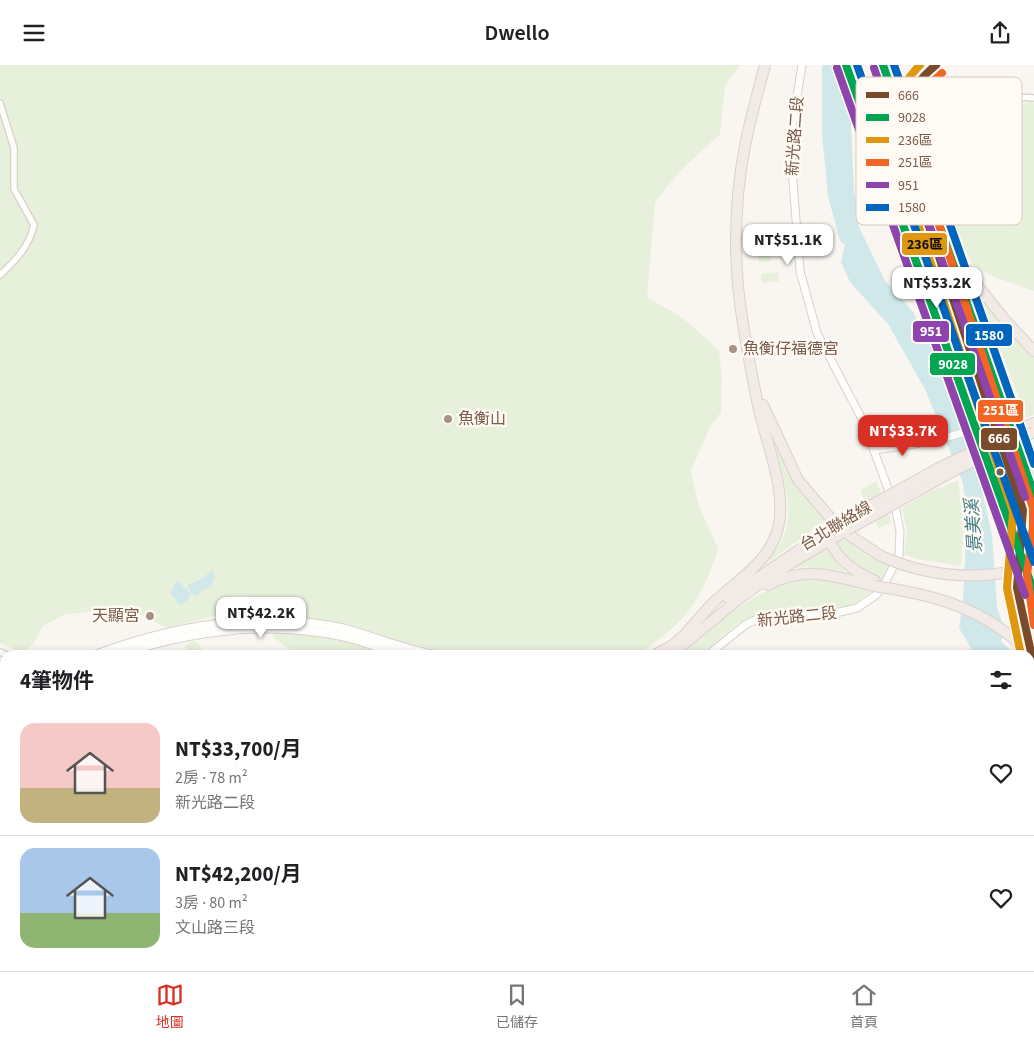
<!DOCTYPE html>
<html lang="zh-TW">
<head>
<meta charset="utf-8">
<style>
	:root { --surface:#fff; --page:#f6f6f6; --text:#202124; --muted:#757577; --line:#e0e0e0; --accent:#d93025 }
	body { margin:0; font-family:"Source Sans 3","Noto Sans TC",sans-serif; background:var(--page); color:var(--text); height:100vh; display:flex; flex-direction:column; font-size:19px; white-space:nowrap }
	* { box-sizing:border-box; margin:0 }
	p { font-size:16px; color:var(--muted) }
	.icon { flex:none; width:28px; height:28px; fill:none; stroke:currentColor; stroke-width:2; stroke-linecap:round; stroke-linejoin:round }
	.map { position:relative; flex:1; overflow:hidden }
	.sheet { position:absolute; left:0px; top:585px; width:1035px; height:321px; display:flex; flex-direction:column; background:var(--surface); border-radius:15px 15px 0 0; box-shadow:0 2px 8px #0003 }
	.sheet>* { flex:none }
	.price { position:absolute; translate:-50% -42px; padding:0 11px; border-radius:10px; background:#fff; color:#222; font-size:16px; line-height:32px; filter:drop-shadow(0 1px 2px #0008) }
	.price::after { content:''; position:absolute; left:50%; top:30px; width:15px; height:11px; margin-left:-8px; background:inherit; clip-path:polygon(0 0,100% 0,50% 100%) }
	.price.on { background:var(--accent); color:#fff }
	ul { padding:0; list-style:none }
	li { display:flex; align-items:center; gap:15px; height:125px; padding:0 20px }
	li+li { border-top:1px solid var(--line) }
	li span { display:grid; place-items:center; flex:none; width:140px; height:100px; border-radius:15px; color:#555 }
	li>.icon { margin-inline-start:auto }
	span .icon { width:60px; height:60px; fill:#fffc; stroke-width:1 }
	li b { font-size:21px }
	h2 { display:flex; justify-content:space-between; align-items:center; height:60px; padding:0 20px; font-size:21px }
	header { display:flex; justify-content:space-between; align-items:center; height:65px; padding:0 20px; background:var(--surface); font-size:22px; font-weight:600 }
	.dock { display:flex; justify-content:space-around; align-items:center; height:70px; border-top:1px solid var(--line); background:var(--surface); font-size:14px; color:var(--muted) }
	.dock a { display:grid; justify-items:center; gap:2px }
	.dock .on { color:var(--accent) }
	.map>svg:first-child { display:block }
</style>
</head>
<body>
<header><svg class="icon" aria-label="menu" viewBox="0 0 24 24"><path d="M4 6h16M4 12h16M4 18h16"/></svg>Dwello<svg class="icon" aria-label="share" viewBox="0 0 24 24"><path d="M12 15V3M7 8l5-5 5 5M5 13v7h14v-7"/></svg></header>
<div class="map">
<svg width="1034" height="906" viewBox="0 0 1034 906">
	<rect width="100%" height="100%" fill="#f9f5f0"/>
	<g fill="#e7f0db">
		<path d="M0 0H740L725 21 720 69 681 105 655 137 647 232 684 254 719 285 722 314 721 347 709 364 691 406 698 438 718 484C700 539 685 558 637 590H287L290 588 288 583 273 572C271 564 276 555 274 548 269 531 248 531 235 531L226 548 167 563 130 544 65 549 43 561 33 579 22 588 0 578Z"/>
		<path d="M1029 37 1034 38V226L992 211 972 199 950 149 941 103 958 74 987 50Z"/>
		<path d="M769 178 771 196 759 198 756 179Z"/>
		<path d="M778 207 779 216 762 218 761 209Z"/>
		<path d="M979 230 997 253 1034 290V350L1027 353Z"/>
		<path d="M772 371 802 427 826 455 752 509C761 498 774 489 781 477 798 445 780 403 772 371Z"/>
		<path d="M958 415 964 463 961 501 917 494 904 489 907 464 902 443 927 428Z"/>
		<path d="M874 417H877L891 457 879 463 861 429V425Z"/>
		<path d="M845 473 891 499 880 519 856 538 829 546 758 549 739 558 701 590H686L687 585C723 553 772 509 823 513 839 514 856 520 872 524L844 493 836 479Z"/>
		<path d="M827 484 845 507 810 502 788 503Z"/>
		<path d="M192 576 197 577 206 590H191L185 582Z"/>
		<path d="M5 718V739L0 743V721Z"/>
		<path d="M1034 884V906H980L983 901H1030V885Z"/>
		<path d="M189 901H332V906H185Z"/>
		<path d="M552 901H617L606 906H555Z"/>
		<path d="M636 901H682L690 906H637Z"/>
	</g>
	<g fill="#d0e8ea">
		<path d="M822 0H851L849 15 854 125 859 162 884 214 913 247 942 298 971 376 992 470 997 542 1005 567 1001 576 1015 590H975L959 563 963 537 967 454 963 418 925 324 888 259 850 217 841 197 845 180 840 176 828 131 822 69Z"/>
		<path d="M212 505 215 511 211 521 201 526 197 531 192 529 187 520 202 514Z"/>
		<path d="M177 515 191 529 188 535 180 540 170 528Z"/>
	</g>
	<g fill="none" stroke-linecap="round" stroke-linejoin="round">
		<g stroke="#d0e8ea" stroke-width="2">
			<path d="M0 604 5 605"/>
			<path d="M1030 881H1034"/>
			<path d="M975 906 977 901"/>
		</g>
		<path stroke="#d0e8ea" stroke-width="10" d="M0 707 5 703"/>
		<g stroke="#d7d1cb" stroke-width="8">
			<g id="minor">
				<path d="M0 38 14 83V124L34 160C29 182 16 195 0 210"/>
				<path d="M905 119C936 109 938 86 956 64 973 43 1008 30 1034 33"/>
				<path d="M0 587 7 590"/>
				<path d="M0 675 5 673"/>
				<path d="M714 901 720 906"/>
				<path d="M942 906 944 901"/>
			</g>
		</g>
		<g stroke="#d7d1cb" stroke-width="9">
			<g id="tertiary">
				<path d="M874 385C913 380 956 374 992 356"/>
				<path d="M708 590 745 560 759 553 827 550 857 543 876 530 884 520 899 490 900 466 896 446 864 358 817 268 800 206 791 90 792 62 802 0"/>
			</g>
		</g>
		<g stroke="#d9d2cb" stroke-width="10">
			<g id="secondary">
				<path d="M925 0C892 26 890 71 901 109L984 345 991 355"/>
				<path d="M936 0C908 20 899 47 902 80L1023 445C1026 467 1017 487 1017 510 1017 545 1027 568 1034 601"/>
				<path d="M95 590C172 561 260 545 341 563 373 571 403 585 436 590"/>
				<path d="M117 590C189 566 267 555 342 571 363 575 383 585 404 590"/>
				<path d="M0 634 5 632"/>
				<path d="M0 642 5 640"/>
				<path d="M1030 700 1034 696"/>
				<path d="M0 905 11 901"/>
			</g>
		</g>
		<g stroke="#dad1cc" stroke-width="12">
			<g id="motorway">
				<path d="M973 215 1005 255 1034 286"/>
				<path d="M763 340 798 415 833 456"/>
				<path d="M1020 364 1034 358"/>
				<path d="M827 470C836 494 853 506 875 516"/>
				<path d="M849 470 881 491"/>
				<path d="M768 520C806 500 834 511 874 521"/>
				<path d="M728 533 839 458"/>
				<path d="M687 567C696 557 705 546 715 536 737 516 765 499 776 470 790 431 766 379 758 340 750 301 742 261 738 221 734 174 736 127 745 81 750 54 758 27 765 0"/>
				<path d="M655 590 673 580 692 563"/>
				<path d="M671 590 741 532 791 498 847 465"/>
			</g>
		</g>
		<use href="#minor" stroke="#fefefd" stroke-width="5.5"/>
		<use href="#tertiary" stroke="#fefefd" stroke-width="7"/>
		<use href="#secondary" stroke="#fefefd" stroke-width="8"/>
		<use href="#motorway" stroke="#f2eae7" stroke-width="10"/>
		<g stroke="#dad1cc" stroke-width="12" stroke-linecap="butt">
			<g id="motorway-bridge">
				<path d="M846 0 1034 527"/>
				<path d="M883 0 1034 429"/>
				<path d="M954 185 973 215"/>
				<path d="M839 458 939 403 1020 364"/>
				<path d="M847 465 957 404 1034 367"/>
				<path d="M881 491C930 513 982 516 1034 501"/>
				<path d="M874 521C938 530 987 544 1034 592"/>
			</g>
		</g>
		<use href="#motorway-bridge" stroke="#f2eae7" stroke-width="10"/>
		<g stroke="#fffaf3" stroke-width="11">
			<path id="bus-1" d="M936 0C910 21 900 46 902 80L1023 445 1017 523 1034 601"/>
		</g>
		<g stroke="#fffaf3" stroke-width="11">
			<g id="bus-2">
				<path d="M846 0 1034 527"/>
				<path d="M883 0 1034 429"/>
			</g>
		</g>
		<g stroke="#fffaf3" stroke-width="11">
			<path id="bus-3" d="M920 0C897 23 890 49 892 81L1013 447 1007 523 1021 590"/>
		</g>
		<g stroke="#fffaf3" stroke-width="11">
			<path id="bus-4" d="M942 8C919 27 911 48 912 78L1033 443V462L1027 510 1034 560"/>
		</g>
		<g stroke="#fffaf3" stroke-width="11">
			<g id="bus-5">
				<path d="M837 3 1025 530"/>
				<path d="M874 3 1025 432"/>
			</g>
		</g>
		<g stroke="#fffaf3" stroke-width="11">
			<g id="bus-6">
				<path d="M857 0 1034 497"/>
				<path d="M894 0 1034 399"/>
			</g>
		</g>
		<use href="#bus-1" stroke="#7a4b2a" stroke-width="8"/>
		<use href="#bus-2" stroke="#00a651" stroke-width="8"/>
		<use href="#bus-3" stroke="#de970f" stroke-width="8"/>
		<use href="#bus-4" stroke="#f26522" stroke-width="8"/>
		<use href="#bus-5" stroke="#8e44ad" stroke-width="8"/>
		<use href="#bus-6" stroke="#0065bd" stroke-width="8"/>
	</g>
	<g fill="#a69286" stroke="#fffaf3" stroke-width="2">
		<circle cx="733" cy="284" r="5"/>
		<circle cx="448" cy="354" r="5"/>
		<circle cx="150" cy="551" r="5"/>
	</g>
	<circle fill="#7a5c4d" stroke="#fffaf3" stroke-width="2" cx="1000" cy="407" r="4.5"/>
	<g text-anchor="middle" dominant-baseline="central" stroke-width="5" stroke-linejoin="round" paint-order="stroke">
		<g font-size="16" fill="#7a5c4d" stroke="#fffaf3">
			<text transform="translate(795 71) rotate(-86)">新光路二段</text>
			<text transform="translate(836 461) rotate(-31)">台北聯絡線</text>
			<text transform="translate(797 552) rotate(-6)">新光路二段</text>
		</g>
		<g font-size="16" fill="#7a5c4d" stroke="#fffaf3" text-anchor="start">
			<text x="743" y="284">魚衡仔福德宮</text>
			<text x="458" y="354">魚衡山</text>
			<text x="140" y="551" text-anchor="end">天顯宮</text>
		</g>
		<g font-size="18" font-style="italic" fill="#437c86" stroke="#fffaf3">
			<text transform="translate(974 461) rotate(-94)">景美溪</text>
		</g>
	</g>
	<rect x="856" y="12" width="166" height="148" rx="8" fill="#fffaf3" stroke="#d7cbc1" stroke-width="1"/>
	<rect x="866" y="27" width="23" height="6" fill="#7a4b2a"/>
	<rect x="866" y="49" width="23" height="7" fill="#00a651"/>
	<rect x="866" y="72" width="23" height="6" fill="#de970f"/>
	<rect x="866" y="94" width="23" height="7" fill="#f26522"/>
	<rect x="866" y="117" width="23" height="6" fill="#8e44ad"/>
	<rect x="866" y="139" width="23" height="7" fill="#0065bd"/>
	<g font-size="14" fill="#7a5c4d">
		<text x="898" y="35">666</text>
		<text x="898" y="57">9028</text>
		<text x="898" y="80">236區</text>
		<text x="898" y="102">251區</text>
		<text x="898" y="125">951</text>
		<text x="898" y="147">1580</text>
	</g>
	<g stroke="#fffaf3" stroke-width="2">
		<rect x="901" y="167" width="47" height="24" rx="5" fill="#de970f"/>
		<rect x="912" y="255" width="38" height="23" rx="5" fill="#8e44ad"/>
		<rect x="965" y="258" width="48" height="24" rx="5" fill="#0065bd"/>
		<rect x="929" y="287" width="47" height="24" rx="5" fill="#00a651"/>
		<rect x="977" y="334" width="47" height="24" rx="5" fill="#f26522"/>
		<rect x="980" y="362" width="38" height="24" rx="5" fill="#7a4b2a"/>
	</g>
	<g font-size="14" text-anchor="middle" font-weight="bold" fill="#fff">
		<text x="931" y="271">951</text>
		<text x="989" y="275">1580</text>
		<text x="953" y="304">9028</text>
		<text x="1001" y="350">251區</text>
		<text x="999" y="378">666</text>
	</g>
	<g font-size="14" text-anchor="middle" font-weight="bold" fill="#111">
		<text x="925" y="184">236區</text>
	</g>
</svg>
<b class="price" style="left:788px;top:201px">NT$51.1K</b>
<b class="price" style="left:937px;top:244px">NT$53.2K</b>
<b class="price on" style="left:903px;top:392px">NT$33.7K</b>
<b class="price" style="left:261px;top:574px">NT$42.2K</b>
<section class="sheet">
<h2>4筆物件<svg class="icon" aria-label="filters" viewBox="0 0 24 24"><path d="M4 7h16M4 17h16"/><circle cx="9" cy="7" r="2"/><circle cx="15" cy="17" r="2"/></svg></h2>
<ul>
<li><span style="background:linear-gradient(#f6c9c9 65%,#c2b280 0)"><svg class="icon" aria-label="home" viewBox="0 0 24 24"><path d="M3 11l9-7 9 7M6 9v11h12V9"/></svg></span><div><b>NT$33,700/月</b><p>2房 · 78 m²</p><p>新光路二段</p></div><svg class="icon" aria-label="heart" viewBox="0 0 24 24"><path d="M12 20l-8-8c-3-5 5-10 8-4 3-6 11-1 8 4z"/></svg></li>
<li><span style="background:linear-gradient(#a9c7e8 65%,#8fb573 0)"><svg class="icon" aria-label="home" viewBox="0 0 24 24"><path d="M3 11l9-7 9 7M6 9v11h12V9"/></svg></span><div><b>NT$42,200/月</b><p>3房 · 80 m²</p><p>文山路三段</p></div><svg class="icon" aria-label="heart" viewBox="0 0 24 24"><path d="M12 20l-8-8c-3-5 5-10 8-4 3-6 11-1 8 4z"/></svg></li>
</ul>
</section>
</div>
<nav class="dock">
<a class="on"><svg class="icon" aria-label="map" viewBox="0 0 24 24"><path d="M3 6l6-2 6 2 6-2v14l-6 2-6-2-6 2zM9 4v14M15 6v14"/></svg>地圖</a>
<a><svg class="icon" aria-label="saved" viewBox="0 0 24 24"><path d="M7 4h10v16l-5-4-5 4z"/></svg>已儲存</a>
<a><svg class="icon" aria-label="home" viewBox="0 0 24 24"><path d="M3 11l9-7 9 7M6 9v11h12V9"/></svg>首頁</a>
</nav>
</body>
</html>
